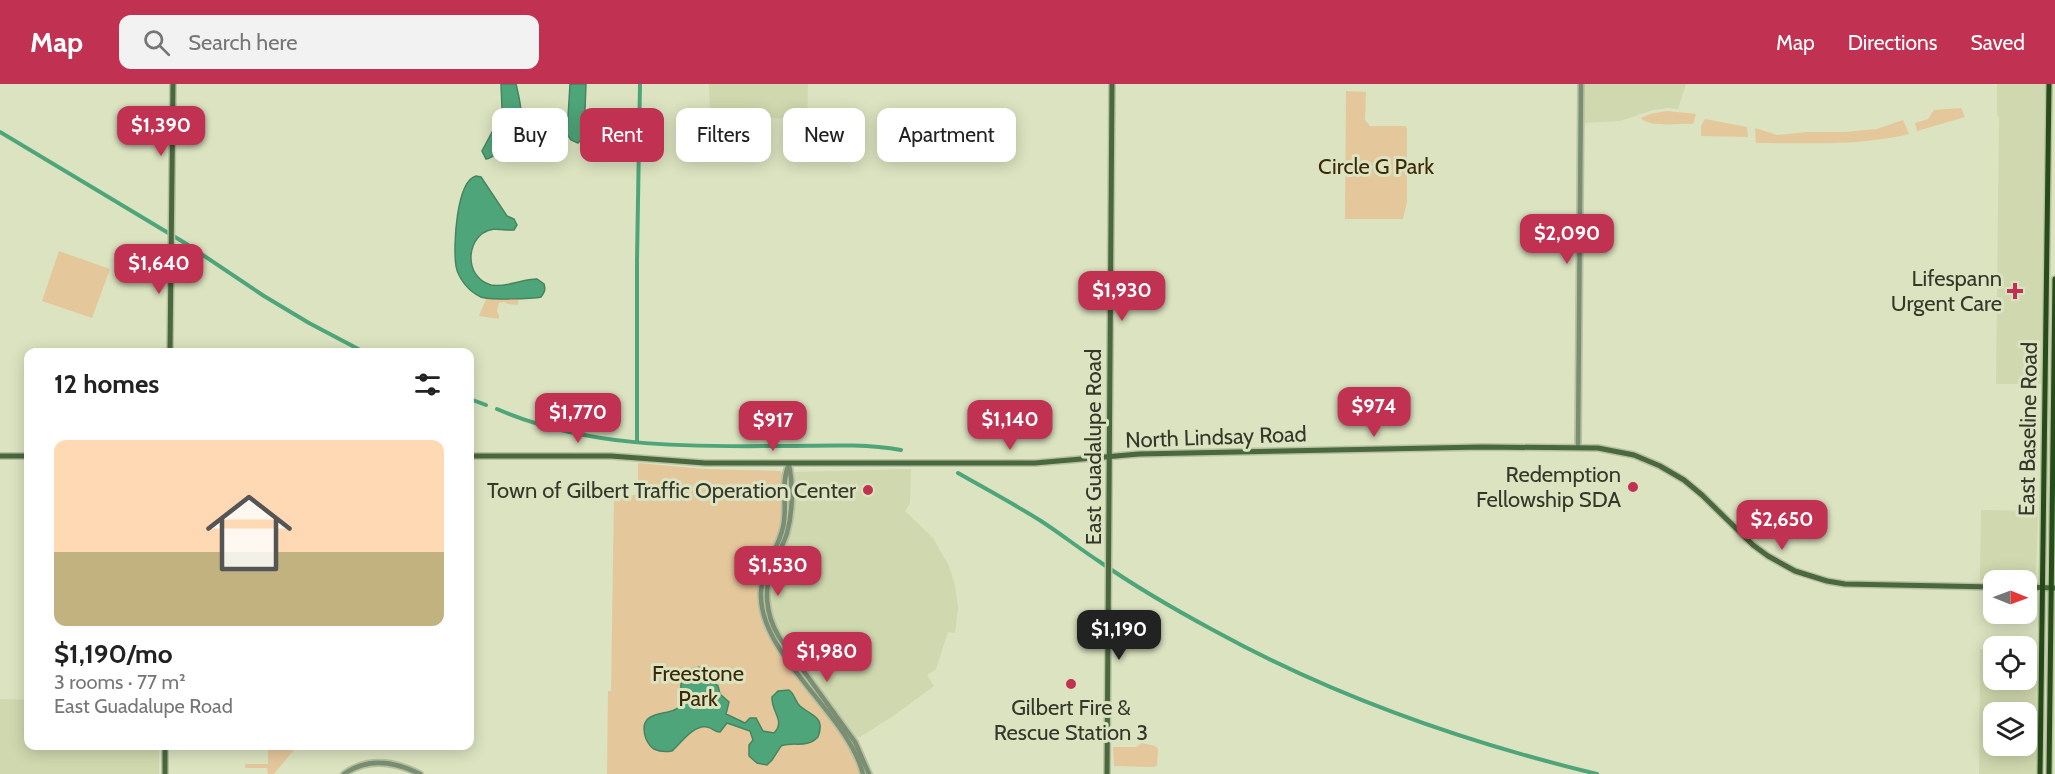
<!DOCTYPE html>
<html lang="en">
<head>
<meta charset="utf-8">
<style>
	:root { --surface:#fff; --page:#f2f2f2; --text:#222; --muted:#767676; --accent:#c13152 }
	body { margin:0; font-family:Cabin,sans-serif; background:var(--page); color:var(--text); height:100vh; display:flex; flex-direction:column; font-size:22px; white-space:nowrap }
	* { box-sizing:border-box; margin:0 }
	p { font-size:20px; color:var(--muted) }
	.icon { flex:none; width:33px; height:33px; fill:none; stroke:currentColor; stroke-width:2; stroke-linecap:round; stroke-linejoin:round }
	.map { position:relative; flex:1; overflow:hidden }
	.drawer { position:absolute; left:24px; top:264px; width:450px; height:402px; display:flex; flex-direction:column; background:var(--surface); border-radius:12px; box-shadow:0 3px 15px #0003 }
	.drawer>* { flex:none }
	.hud { position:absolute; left:492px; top:24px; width:570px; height:54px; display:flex; gap:12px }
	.needle { width:39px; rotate:91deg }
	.tools { position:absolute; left:1983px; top:486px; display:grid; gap:12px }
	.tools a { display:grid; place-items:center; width:54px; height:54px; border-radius:12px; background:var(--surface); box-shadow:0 3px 15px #0003; font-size:30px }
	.price { position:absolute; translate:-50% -51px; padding:0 14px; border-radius:12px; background:var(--accent); color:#fff; font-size:20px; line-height:39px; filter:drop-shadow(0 2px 3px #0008) }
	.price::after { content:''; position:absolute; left:50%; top:36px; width:18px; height:14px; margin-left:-9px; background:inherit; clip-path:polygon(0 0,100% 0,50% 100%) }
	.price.active { background:#222; color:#fff }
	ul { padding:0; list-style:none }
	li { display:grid; align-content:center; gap:12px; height:318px; padding:0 30px }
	li span { display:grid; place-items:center; height:186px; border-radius:12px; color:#555 }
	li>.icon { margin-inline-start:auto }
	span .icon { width:108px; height:108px; fill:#fffc; stroke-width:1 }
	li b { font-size:26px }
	h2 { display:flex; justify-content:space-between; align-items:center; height:72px; padding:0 30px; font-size:26px }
	.pill { padding:0 21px; border-radius:12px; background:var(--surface); box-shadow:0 3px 15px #0003; font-size:21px; line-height:54px }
	.pill.active { background:var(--accent); color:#fff }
	header { display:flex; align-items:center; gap:36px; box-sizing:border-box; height:84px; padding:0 30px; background:var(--accent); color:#fff }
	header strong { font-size:28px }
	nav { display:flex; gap:33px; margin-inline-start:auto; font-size:21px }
	.search { width:420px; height:54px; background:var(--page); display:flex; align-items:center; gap:15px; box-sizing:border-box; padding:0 21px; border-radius:12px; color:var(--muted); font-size:22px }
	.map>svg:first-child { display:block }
</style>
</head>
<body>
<header>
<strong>Map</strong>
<div class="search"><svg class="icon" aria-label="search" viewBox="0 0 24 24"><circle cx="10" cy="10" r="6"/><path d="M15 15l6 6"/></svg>Search here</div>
<nav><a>Map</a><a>Directions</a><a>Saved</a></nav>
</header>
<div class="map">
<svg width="2055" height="690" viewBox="0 0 2055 690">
	<rect width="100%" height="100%" fill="#dbe3c0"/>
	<g fill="#cfd8ae" fill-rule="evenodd">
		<path d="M709 0H808L807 32 803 35 710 33Z"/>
		<path d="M1581 0H1686L1678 25 1668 24 1653 26 1620 37 1587 39 1580 38Z"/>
		<path d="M1997 0H2045L2041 300H1996L1999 33 1997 32Z"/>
		<path d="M911 385 910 419 905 427 933 454 949 482 955 502 958 523 955 549 948 548 936 585 927 591 934 602 896 630 860 653H856L776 543 770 524 769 500 789 451 794 388Z"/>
		<path d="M1981 426 2038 427 2036 493 2034 496 1998 494 1980 496Z"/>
		<path d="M1980 565 1993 566 1994 596H2026L2027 567H2037L2036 690H1979ZM1994 628H2026V662H1994Z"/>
		<path d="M0 615 28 616V662H159V690H0Z"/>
	</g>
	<g fill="#e5c79c">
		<path d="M1346 7 1366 8 1365 36 1370 42H1405L1407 45V118L1403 135H1345Z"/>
		<path d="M1961 24 1965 33 1917 47 1915 39 1928 35 1934 26Z"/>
		<path d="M1667 27 1696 30 1693 40C1680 39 1649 44 1641 34L1650 30Z"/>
		<path d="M1705 35 1747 43 1748 53 1701 52V42Z"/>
		<path d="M1903 36 1909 50C1859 62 1807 59 1756 59L1755 44 1777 51 1807 48H1845L1877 45Z"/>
		<path d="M59 167 110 185 92 234 42 217Z"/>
		<path d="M519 214 518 221 508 220 504 218 499 219 497 227 499 231V235L479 232 486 215Z"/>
		<path d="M638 379 706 385 780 387 782 389C786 409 784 434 778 453 769 481 754 493 761 527 765 549 779 565 792 583 816 616 847 650 861 690H607L608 607H611L614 415H616V411H638Z"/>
		<path d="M1142 659 1155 662 1158 665 1157 682 1152 683 1114 682 1113 663H1136Z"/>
		<path d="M268 662H297L274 690H268L267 684H245V680H268Z"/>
	</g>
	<g fill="#4fa57a" stroke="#478462" stroke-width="1.5">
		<path d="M501 0H516C522 25 529 51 502 66 496 69 493 74 486 75L482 67 499 35 502 24Z"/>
		<path d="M570 0H586L584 52 578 59 571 56 567 50Z"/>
		<path d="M476 92 481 93 507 132 514 135 517 141 514 146C503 147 494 142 483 149 464 163 468 195 491 201 506 204 522 195 537 195L544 200C546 206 544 209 541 213 532 215 488 216 481 213 469 208 458 194 456 182 453 164 456 97 476 92Z"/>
		<path d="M701 583 712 586 711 596 718 602 720 610 729 618 726 630 745 639 750 634H756L763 647 774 649C786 637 771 628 772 613L778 607 789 606C795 610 795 618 800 622 811 632 826 632 818 653 806 665 795 657 781 662L772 676 767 681 757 679 749 672V661L753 656 750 647 727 639 720 648C714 648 713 644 707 643 694 640 681 659 672 667 666 668 660 668 654 665 650 663 648 659 646 655 635 622 673 634 679 622 686 609 670 586 701 583Z"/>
	</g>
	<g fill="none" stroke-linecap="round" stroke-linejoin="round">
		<g stroke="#4fa57a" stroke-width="4">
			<path d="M0 48 185 159 264 212 309 239 364 268"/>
			<path d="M470 315 486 321"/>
			<path d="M497 325C585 363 683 363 777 362 819 362 860 359 901 366"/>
			<path d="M637 358V176L640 0"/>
			<path d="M958 389C986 405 1014 420 1041 437 1061 450 1080 465 1100 478 1136 503 1174 525 1213 546 1333 612 1464 658 1597 690"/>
		</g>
		<g stroke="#bac1a2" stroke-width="8">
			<g id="tertiary">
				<path d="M1578 362 1581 0"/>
				<path d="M789 380C780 400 788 422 783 443 778 466 762 484 761 508 758 571 848 629 863 690"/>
				<path d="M789 380C793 401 793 428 787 449 784 459 779 468 774 478 763 503 765 530 779 553L855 658 869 690"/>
				<path d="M344 690C368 673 396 678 420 690"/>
			</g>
		</g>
		<g stroke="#bac1a2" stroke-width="8">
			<g id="secondary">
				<path d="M170 268 173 0"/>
				<path d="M0 372H28"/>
				<path d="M470 372H611L705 379H1035L1139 370 1482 363 1598 364 1634 371 1660 382 1684 396 1702 411 1753 461 1768 472 1795 487 1827 497 1845 500 1994 503"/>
				<path d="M2026 503 2055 504"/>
				<path d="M165 690V662"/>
				<path d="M1107 690 1112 0"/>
			</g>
		</g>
		<g stroke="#bac1a2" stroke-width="8">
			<g id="primary">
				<path d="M2040 690 2049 0"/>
				<path d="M2049 690 2055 195"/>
			</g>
		</g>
		<use href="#tertiary" stroke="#798e72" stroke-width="4.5"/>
		<use href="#secondary" stroke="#49683f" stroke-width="5"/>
		<use href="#primary" stroke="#264c19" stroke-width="5"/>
	</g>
	<g fill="#c13152" stroke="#dbe3c0" stroke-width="2">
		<path d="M2012 198h6v6h6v6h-6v6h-6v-6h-6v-6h6z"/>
		<circle cx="1633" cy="403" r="6"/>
		<circle cx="868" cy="406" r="6"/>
		<circle cx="1071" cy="600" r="6"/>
	</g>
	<g text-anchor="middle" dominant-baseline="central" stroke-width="6" stroke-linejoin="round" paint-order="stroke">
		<g font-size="22" fill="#3c2807" stroke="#dbe3c0">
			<text x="1376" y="82">Circle G Park</text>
			<text x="698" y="589">Freestone<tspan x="698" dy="25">Park</tspan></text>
		</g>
		<g font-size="22" fill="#343729" stroke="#dbe3c0" text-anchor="end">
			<text x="2002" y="194">Lifespann<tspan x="2002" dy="25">Urgent Care</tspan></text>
			<text x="1621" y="390">Redemption<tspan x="1621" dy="25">Fellowship SDA</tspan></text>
			<text x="856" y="406">Town of Gilbert Traffic Operation Center</text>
			<text x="1071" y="623" text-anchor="middle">Gilbert Fire &amp;<tspan x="1071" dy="25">Rescue Station 3</tspan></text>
		</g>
		<g font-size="22" fill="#343729" stroke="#dbe3c0">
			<text transform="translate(2028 345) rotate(-89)">East Baseline Road</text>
			<text transform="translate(1216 353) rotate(-2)">North Lindsay Road</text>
			<text transform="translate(1093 363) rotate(-90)">East Guadalupe Road</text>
		</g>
	</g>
</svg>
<div class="tools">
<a><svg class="needle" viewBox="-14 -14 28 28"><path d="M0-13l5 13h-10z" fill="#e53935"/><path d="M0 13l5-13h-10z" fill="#767676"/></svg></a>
<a><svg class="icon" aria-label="locate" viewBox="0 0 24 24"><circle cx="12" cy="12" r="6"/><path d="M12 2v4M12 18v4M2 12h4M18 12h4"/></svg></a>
<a><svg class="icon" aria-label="layers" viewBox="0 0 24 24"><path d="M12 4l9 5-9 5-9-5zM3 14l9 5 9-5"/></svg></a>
</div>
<b class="price" style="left:161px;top:73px">$1,390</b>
<b class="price" style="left:1567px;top:181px">$2,090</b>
<b class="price" style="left:159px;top:211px">$1,640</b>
<b class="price" style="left:1122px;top:238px">$1,930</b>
<b class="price" style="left:1374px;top:354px">$974</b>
<b class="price" style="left:578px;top:360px">$1,770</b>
<b class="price" style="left:1010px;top:367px">$1,140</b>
<b class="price" style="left:773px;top:368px">$917</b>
<b class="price" style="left:1782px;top:467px">$2,650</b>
<b class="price" style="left:778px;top:513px">$1,530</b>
<b class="price active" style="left:1119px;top:577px">$1,190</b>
<b class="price" style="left:827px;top:599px">$1,980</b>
<div class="hud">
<a class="pill">Buy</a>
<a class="pill active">Rent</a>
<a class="pill">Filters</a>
<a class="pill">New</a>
<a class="pill">Apartment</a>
</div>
<section class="drawer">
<h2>12 homes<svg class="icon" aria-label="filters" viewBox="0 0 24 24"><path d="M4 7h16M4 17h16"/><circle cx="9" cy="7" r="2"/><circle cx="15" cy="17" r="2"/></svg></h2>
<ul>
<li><span style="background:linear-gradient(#ffd9b3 60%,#c2b280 0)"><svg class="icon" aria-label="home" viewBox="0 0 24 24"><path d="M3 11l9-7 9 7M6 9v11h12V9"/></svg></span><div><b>$1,190/mo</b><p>3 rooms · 77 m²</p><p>East Guadalupe Road</p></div></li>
</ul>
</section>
</div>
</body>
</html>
